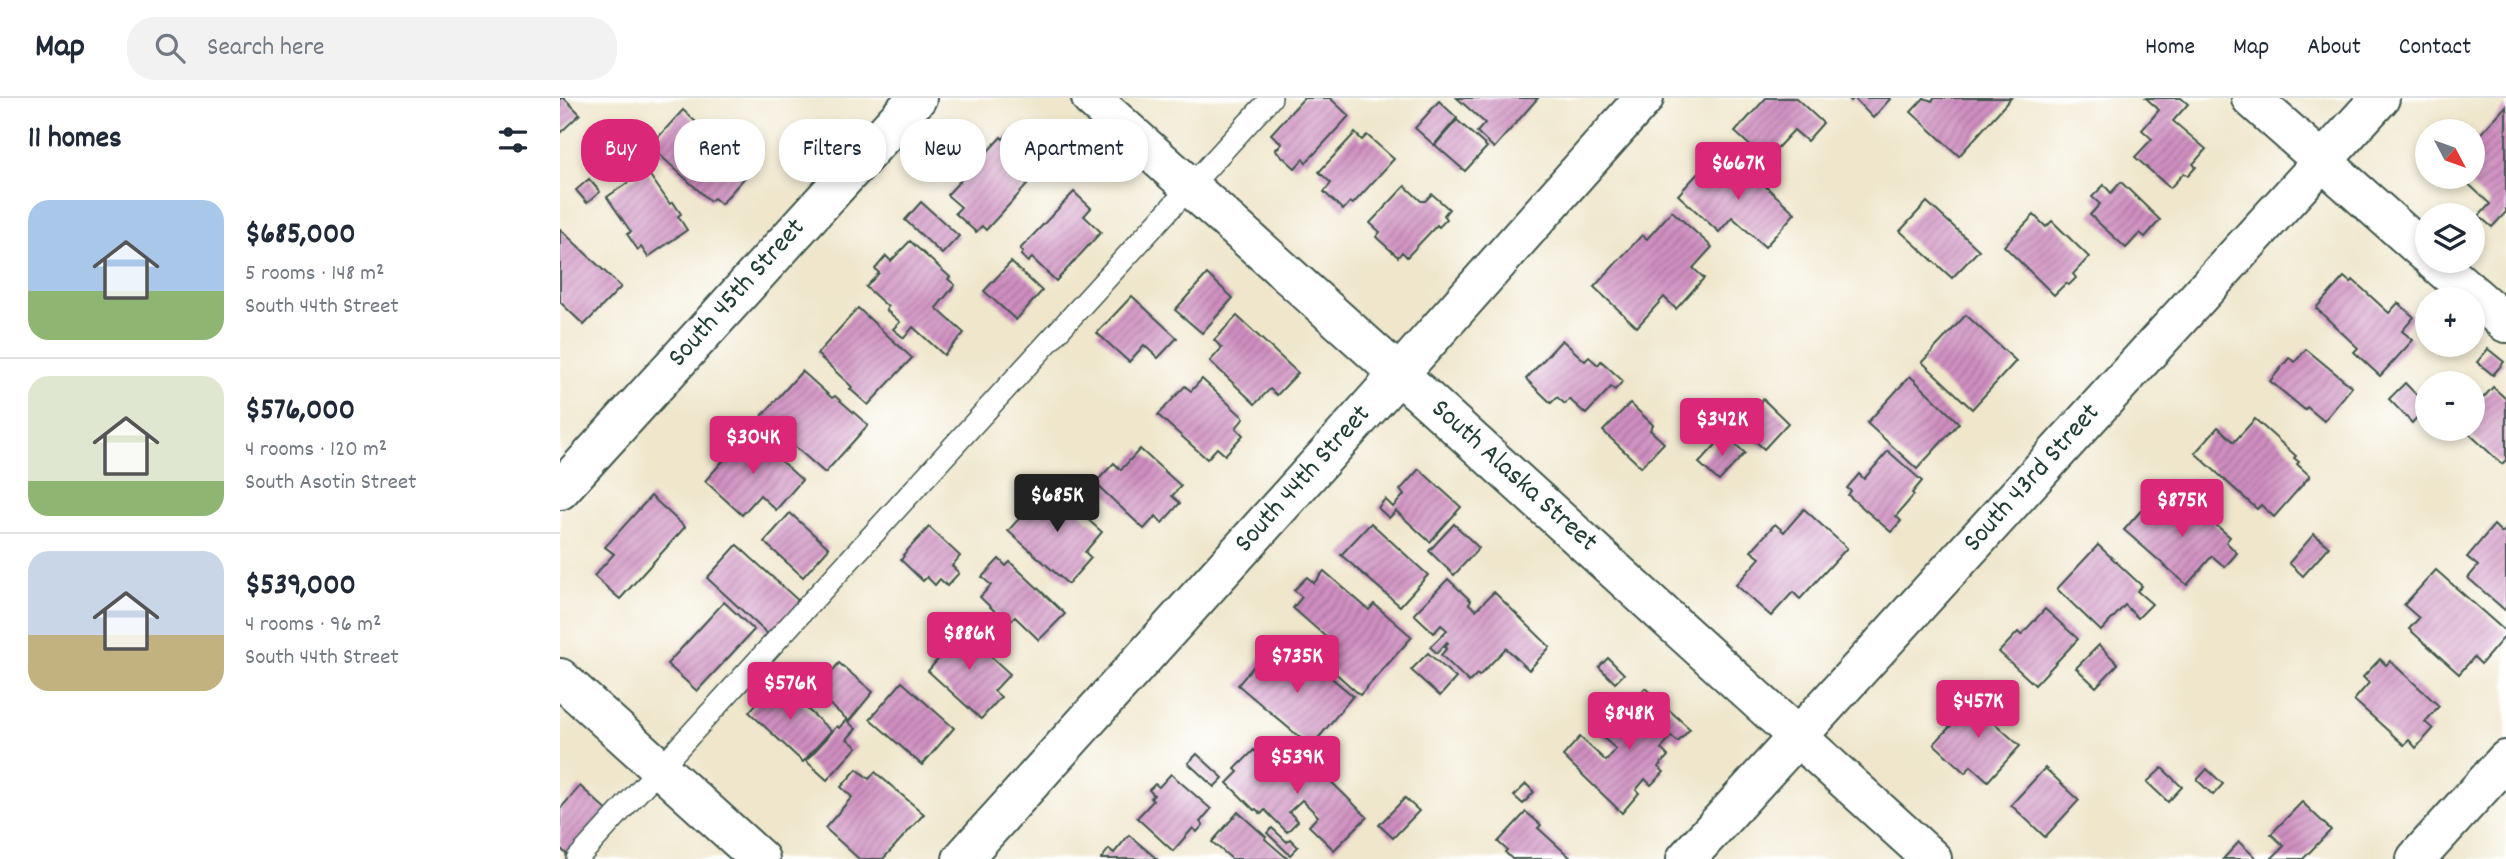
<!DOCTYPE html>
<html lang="en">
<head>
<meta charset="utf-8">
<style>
	:root { --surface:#fff; --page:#f2f2f3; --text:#1f2937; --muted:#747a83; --line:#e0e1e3; --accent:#db2777 }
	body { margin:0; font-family:Dekko,sans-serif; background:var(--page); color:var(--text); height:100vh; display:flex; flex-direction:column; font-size:26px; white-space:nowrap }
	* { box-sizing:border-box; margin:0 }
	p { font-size:23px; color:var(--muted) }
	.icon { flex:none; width:38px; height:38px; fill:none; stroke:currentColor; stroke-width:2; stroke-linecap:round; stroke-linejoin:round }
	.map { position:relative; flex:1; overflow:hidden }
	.drawer { display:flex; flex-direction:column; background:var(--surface); width:560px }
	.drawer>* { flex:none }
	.banner { position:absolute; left:21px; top:21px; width:665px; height:63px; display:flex; gap:14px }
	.needle { width:46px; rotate:131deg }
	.fabs { position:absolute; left:1855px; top:21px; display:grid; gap:14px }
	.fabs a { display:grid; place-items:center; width:70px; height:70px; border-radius:50%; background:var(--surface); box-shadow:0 4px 10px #0003; font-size:35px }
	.price { position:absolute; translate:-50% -60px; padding:0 16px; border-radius:7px; background:var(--accent); color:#fff; font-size:23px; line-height:46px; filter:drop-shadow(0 2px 4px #0008) }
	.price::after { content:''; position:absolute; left:50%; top:42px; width:21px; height:16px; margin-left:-10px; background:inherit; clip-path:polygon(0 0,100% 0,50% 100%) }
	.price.selected { background:#222; color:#fff }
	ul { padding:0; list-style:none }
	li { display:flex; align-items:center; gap:21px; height:175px; padding:0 28px }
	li+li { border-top:2px solid var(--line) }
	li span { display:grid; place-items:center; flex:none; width:196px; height:140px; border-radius:21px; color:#555 }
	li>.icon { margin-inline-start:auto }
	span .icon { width:84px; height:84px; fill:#fffc; stroke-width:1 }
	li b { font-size:30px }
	h2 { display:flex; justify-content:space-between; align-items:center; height:84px; padding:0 28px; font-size:30px }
	.tag { padding:0 24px; border-radius:28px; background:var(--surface); box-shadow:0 4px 10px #0003; font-size:24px; line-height:63px }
	.tag.selected { background:var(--accent); color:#fff }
	header { display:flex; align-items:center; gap:42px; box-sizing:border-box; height:98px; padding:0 35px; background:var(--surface); border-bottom:2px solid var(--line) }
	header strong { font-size:33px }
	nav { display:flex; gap:38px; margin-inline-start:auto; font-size:24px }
	.search { width:490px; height:63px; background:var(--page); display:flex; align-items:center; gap:18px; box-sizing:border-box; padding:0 24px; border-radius:28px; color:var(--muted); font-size:26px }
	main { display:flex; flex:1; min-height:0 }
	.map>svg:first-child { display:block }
</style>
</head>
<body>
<header>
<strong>Map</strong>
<div class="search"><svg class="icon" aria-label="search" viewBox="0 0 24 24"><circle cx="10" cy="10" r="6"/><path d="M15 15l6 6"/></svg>Search here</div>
<nav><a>Home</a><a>Map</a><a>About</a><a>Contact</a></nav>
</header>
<main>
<section class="drawer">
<h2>11 homes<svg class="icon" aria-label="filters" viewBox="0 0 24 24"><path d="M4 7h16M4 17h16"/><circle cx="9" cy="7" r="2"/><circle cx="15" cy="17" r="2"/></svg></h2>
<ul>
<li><span style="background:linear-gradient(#a9c7e8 65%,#8fb573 0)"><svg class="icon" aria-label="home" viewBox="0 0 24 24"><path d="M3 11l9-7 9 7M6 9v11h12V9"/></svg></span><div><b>$685,000</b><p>5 rooms · 148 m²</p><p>South 44th Street</p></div></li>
<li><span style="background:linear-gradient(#dfe7d0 75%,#8fb573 0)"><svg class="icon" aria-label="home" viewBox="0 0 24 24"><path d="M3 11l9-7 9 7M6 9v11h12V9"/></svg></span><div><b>$576,000</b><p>4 rooms · 120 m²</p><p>South Asotin Street</p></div></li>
<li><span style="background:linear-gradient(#c9d6e8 60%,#c2b280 0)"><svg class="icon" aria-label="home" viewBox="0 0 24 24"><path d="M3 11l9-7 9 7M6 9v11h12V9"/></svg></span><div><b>$539,000</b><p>4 rooms · 96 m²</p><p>South 44th Street</p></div></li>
</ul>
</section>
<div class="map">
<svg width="1946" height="761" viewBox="0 0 1946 761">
	<defs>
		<pattern id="building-hatch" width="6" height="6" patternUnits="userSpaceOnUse" patternTransform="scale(1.75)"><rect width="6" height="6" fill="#cf8ec0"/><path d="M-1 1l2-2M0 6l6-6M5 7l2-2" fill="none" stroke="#a7759d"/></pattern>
	</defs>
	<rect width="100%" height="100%" fill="#fff"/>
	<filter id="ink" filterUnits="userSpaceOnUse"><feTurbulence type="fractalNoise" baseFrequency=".0143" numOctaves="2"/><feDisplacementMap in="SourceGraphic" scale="14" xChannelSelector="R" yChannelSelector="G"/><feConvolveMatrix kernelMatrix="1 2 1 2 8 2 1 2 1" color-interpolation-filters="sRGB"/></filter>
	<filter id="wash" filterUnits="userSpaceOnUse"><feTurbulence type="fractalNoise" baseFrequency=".00686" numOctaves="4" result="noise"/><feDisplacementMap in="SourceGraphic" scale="28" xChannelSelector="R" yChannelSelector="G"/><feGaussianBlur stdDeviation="1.57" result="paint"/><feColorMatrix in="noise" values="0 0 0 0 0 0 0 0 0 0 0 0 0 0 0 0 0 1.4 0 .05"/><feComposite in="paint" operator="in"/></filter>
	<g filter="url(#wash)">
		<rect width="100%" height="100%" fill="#efe6cb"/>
		<g id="blocks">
			<g fill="url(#building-hatch)">
				<path d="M0 0H4L20 16 0 35Z"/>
				<path d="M744 0H770L789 18 746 65 743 61 735 70 715 52 722 46 711 36Z"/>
				<path d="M897 0H978L934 50 917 34 925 25Z"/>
				<path d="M1206 0H1236L1263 25 1247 43 1234 32 1206 62 1175 34Z"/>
				<path d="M1288 0H1329L1330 1 1313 20 1294 0 1291 3Z"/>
				<path d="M1364 0 1372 3 1375 0H1451L1399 58 1351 14Z"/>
				<path d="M1586 0H1621L1628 6 1613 23 1646 51 1633 66 1636 69 1628 78 1624 75 1610 90 1575 59 1592 41 1582 32 1599 12Z"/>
				<path d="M879 3 897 20 874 47 855 30Z"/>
				<path d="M1946 8V114L1932 129 1919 118 1930 106 1901 79H1913V44Z"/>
				<path d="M123 12 182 67 178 71 186 78 161 106 154 100 150 103 90 48Z"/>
				<path d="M897 22 927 49 905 73 875 47Z"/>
				<path d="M450 34 466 50 459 57 478 75 426 132 422 128 416 134 395 115 401 109 387 97 441 39 443 41Z"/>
				<path d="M795 35 802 42 807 37 834 61 793 106 790 104 783 112 764 94 771 85 759 74Z"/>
				<path d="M1173 59 1235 115 1205 149 1172 119 1159 134 1118 97 1140 73 1151 83Z"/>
				<path d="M86 72 110 106 113 104 121 116 118 118 127 132 88 159 81 149 78 152 67 136 71 134 47 99Z"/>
				<path d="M29 81 40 94 27 105 16 92Z"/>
				<path d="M1561 84 1600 122 1585 139 1580 135 1566 150 1530 117 1540 106 1532 99 1544 87 1551 95Z"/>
				<path d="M845 88 861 103H865L872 96 889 111 884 117 887 121 879 129 877 127 847 159 842 154 838 159 816 139 820 134 810 125Z"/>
				<path d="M514 94 531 110 524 118 541 134 496 183 472 160 468 164 461 157 463 154 460 151Z"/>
				<path d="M361 104 399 138 382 156 345 122Z"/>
				<path d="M1367 104 1419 152 1392 180 1340 133Z"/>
				<path d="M1112 113 1152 149 1133 170 1144 180 1116 211 1104 199 1077 229 1034 189 1082 137 1087 141Z"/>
				<path d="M1474 117 1486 129 1492 123 1529 159 1513 176 1516 180 1509 187 1506 185 1494 197 1444 148Z"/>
				<path d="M0 131 61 189 24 227 0 204Z"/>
				<path d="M350 143 390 179 388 181 395 187 376 210 404 235 384 257 353 229 344 240 333 231 340 224 326 212 328 209 306 189 319 175 315 171 326 158 331 163Z"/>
				<path d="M451 164 482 193 456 222 424 193Z"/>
				<path d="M647 176 673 200 642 235 615 212Z"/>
				<path d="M1784 179 1791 185 1793 182 1829 215 1838 205 1854 219 1842 233 1853 242 1820 278 1794 254 1798 250 1756 210Z"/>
				<path d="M572 198 617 240 598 260 584 247 569 264 537 235Z"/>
				<path d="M298 210 352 260 308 307 290 291 292 289 257 256Z"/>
				<path d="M1406 217 1456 263 1412 311 1362 264Z"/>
				<path d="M677 218 738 275 717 297 710 291 695 306 650 263 662 250 654 242Z"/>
				<path d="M1002 242 1025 263 1029 259 1038 267 1041 263 1063 283 1055 292 1051 289 1026 316 1009 301 1005 306 997 299 991 305 966 281Z"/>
				<path d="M1746 251 1792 289 1764 323 1747 309 1745 312 1710 283 1729 260 1735 264Z"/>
				<path d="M1928 251 1944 264 1933 277 1917 264Z"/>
				<path d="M242 273 272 300 275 298 308 327 265 375 201 319Z"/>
				<path d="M1350 278 1399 325 1357 371 1307 325Z"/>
				<path d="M642 281 684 320 676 330 683 337 665 357 657 350 647 361 598 317 625 288 631 293Z"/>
				<path d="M1845 285 1867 308 1852 325 1829 301Z"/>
				<path d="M1933 289 1946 301V362L1942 366 1904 331H1913V311Z"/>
				<path d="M1203 301 1228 325 1204 351 1179 328Z"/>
				<path d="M1070 305 1093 327 1090 332 1104 345 1081 369 1043 333Z"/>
				<path d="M1695 321 1736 358 1734 360 1739 364 1737 366 1750 378 1714 419 1701 407 1697 411 1635 355 1658 329 1674 344Z"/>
				<path d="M189 334 242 382 216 412 200 397 182 417 145 383Z"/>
				<path d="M1165 337 1185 355 1159 383 1139 365Z"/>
				<path d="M580 351 621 388 612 398 620 405 602 425 596 418 584 431 535 385 554 365 561 372Z"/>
				<path d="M1328 353 1362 383 1352 395 1354 397 1336 418 1341 423 1331 434 1288 397 1291 393 1287 390 1299 376 1304 381Z"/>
				<path d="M859 371 901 409 870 444 836 413 829 420 818 410 825 401 833 409 844 397 840 392Z"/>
				<path d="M489 387 542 434 525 454 531 460 508 486 448 433Z"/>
				<path d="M91 398 125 429 60 501 34 478 54 456 45 449Z"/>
				<path d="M1623 399 1670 439 1666 444 1677 455 1665 469 1652 458 1627 487 1564 432 1585 408 1602 423Z"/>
				<path d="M1244 411 1287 450 1240 501 1233 494 1211 518 1176 487 1200 460 1191 453 1215 426 1224 434Z"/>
				<path d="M230 415 269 450 243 479 204 444Z"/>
				<path d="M811 425 868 477 840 508 781 457Z"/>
				<path d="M894 426 919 450 894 477 869 453Z"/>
				<path d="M1934 427 1942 435 1946 431V513L1908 480 1918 468 1907 459Z"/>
				<path d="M369 429 400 458 392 468 399 475 387 488 380 481 375 487 367 479 363 483 341 462 344 458 343 457Z"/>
				<path d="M1754 436 1769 449 1743 478 1729 465Z"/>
				<path d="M177 447 242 506 211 539 147 480Z"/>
				<path d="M1538 447 1582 488 1577 493 1592 506 1578 520 1565 507 1541 533 1497 491Z"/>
				<path d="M439 461 446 468 450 464 505 516 479 542 455 519 448 526 420 499 431 487 422 479Z"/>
				<path d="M1876 472 1946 534V537L1921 566 1914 559 1899 576 1849 531 1859 520 1844 507Z"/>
				<path d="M764 473 809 512 814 506 852 539 800 597 752 554 766 539 733 510 742 499 734 492 747 479 754 485Z"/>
				<path d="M888 481 911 503 909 506 916 512 934 494 990 549 969 572 946 550 919 578 917 576 909 584 881 557 887 550 885 548 888 545 887 544 877 555 870 549 887 532 881 527 874 535 854 516Z"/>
				<path d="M164 504 194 532 137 593 107 566Z"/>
				<path d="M1485 511 1518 541 1475 587 1439 554 1458 534 1461 537Z"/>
				<path d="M398 528 450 576 434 593 441 599 421 621 368 573 380 559 374 553Z"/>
				<path d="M1539 547 1558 566 1536 589 1516 570Z"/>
				<path d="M737 551 793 598 751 649 678 587 704 556 721 570Z"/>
				<path d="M868 555 896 580 880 598 851 572Z"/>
				<path d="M1048 560 1064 576 1055 585 1039 569Z"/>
				<path d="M1820 561 1826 567 1830 563 1879 608 1865 624 1873 631 1856 650 1849 642 1844 647 1794 602 1809 585 1803 579Z"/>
				<path d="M279 565 313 594 289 623 255 594Z"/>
				<path d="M217 583 271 633 243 664 189 614Z"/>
				<path d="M342 584 394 630 362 667 310 621Z"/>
				<path d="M1085 590 1130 631 1118 644 1111 638 1101 651 1108 658 1098 669 1104 674 1091 687 1085 681 1076 692 1079 695 1062 715 1003 658 1020 639 1046 663 1056 651 1039 636 1060 612 1083 634 1094 622 1074 603Z"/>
				<path d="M1421 595 1440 612 1431 622 1460 648 1428 683 1411 668 1405 675 1374 646Z"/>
				<path d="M286 622 296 631 287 641 297 649 267 682 246 663 277 628 279 630Z"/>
				<path d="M694 652 718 675 740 653 807 719 774 752 749 728 758 718 742 702 729 714 738 723 727 734 705 712 701 716 696 711 694 712 667 685 678 674 675 671Z"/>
				<path d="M637 656 663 680 654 689 628 665Z"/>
				<path d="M1485 670 1519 702 1485 739 1451 707Z"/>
				<path d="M1602 670 1622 689 1608 704 1587 684Z"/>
				<path d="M297 671 309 681 315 674 364 716 323 761H299L265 730 292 699 281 689Z"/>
				<path d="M1647 671 1663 686 1653 697 1637 682Z"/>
				<path d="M611 676 651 711 640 724 643 727 637 734 633 730 613 753 577 720 593 703 591 700 594 697 589 692 595 686 599 689Z"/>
				<path d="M966 686 974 694 963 706 954 698Z"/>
				<path d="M20 688 51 716 11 760 0 750V711Z"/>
				<path d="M845 700 859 713 833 740 819 727Z"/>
				<path d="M1742 704 1771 732 1743 761H1711L1724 748 1711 736Z"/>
				<path d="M678 714 706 739 705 741 728 761H672L652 744Z"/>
				<path d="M966 714 981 727 978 730 1012 761H952L945 754 947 752 938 744Z"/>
				<path d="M712 730 727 744 730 741 738 749 730 757 707 735Z"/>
				<path d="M569 737 597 761H541L549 751 554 755Z"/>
				<path d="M1679 744 1697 761H1663Z"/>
			</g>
		</g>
	</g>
	<g filter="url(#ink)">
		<use href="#blocks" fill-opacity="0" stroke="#3e564b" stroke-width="2"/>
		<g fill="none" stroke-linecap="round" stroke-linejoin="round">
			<g stroke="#3e564b" stroke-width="24">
				<path id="service" d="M17 761 711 0"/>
			</g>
			<g stroke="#3e564b" stroke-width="42">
				<g id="minor">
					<path d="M1691 0 1867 156"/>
					<path d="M1874 163 1946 225"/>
					<path d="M0 392 357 0"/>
					<path d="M0 580 200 761"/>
					<path d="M402 761 806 313 1084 0"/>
					<path d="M1126 761 1820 0"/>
					<path d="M1856 761 1946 662"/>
				</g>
			</g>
			<g stroke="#3e564b" stroke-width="42">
				<path id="tertiary" d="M531 0 871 305 1372 761"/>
			</g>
			<use href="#service" stroke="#fff" stroke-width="21"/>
			<use href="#minor" stroke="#fff" stroke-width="38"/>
			<use href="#tertiary" stroke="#fff" stroke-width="38"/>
		</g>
	</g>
	<g text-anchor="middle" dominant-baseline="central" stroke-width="5" stroke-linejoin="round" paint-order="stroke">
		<g font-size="28" fill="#1f3d34" stroke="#fff">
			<text transform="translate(178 196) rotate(-48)">South 45th Street</text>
			<text transform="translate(953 379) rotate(42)">South Alaska Street</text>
			<text transform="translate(1473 381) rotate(-48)">South 43rd Street</text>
			<text transform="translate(744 382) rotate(-48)">South 44th Street</text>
		</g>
	</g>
</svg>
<div class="fabs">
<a><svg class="needle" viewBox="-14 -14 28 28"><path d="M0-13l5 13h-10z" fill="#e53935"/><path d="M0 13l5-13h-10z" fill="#747a83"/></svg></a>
<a><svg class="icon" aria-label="layers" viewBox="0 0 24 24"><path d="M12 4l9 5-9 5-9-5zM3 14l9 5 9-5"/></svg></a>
<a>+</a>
<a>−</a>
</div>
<b class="price" style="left:1178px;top:104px">$667K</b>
<b class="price" style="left:1162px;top:360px">$342K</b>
<b class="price" style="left:193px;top:378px">$304K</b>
<b class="price selected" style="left:497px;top:436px">$685K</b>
<b class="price" style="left:1622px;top:441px">$875K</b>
<b class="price" style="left:409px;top:574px">$886K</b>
<b class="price" style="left:737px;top:597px">$735K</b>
<b class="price" style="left:230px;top:624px">$576K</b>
<b class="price" style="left:1418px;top:642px">$457K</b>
<b class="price" style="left:1069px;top:654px">$848K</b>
<b class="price" style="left:737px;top:698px">$539K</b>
<div class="banner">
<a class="tag selected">Buy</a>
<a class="tag">Rent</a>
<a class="tag">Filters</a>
<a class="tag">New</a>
<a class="tag">Apartment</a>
</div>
</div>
</main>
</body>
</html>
